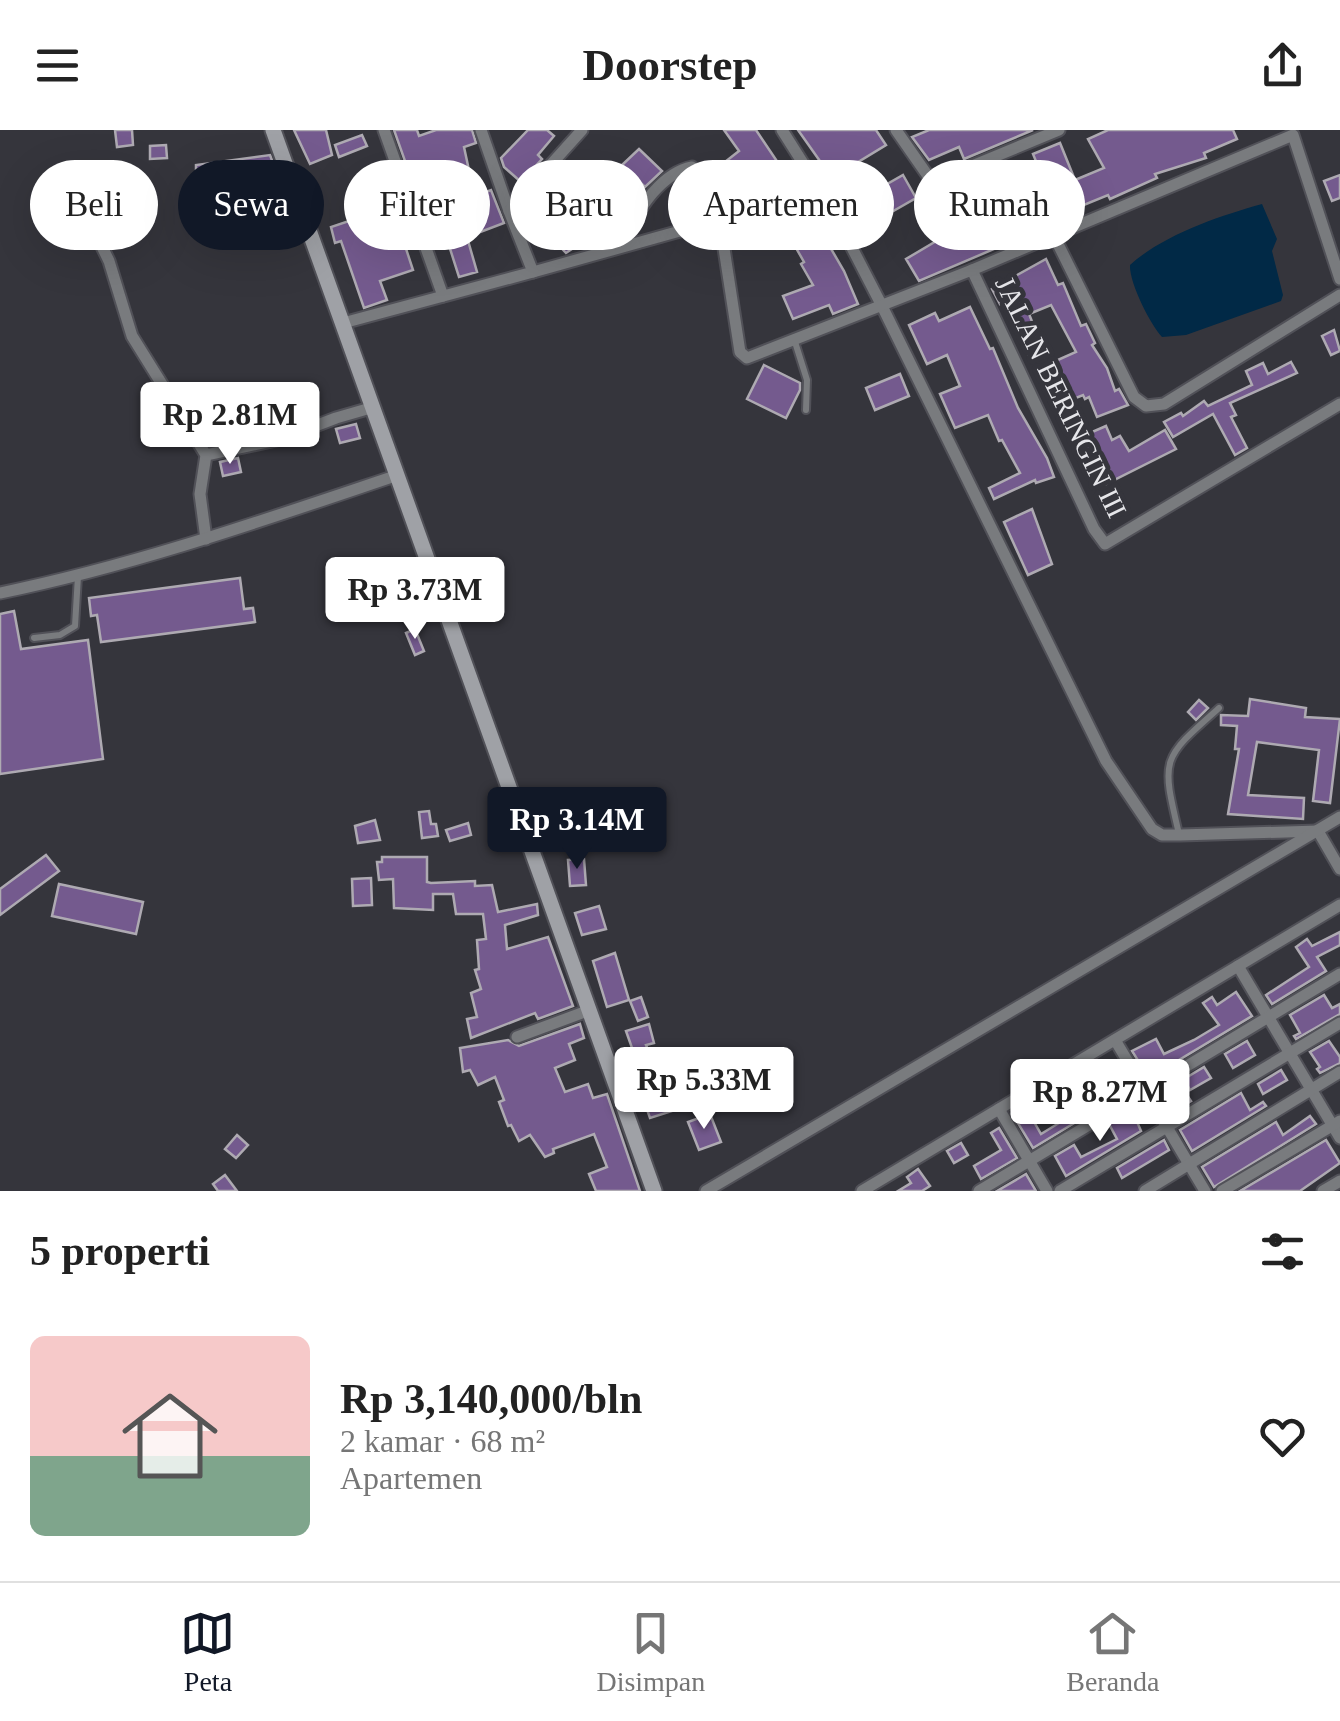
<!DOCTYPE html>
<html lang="id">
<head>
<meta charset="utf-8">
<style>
	:root { --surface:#fff; --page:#f6f6f6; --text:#222; --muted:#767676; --line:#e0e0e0; --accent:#111827 }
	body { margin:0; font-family:"Times New Roman",serif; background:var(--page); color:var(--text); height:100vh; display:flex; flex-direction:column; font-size:38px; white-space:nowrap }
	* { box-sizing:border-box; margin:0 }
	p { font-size:32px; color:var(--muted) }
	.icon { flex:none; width:55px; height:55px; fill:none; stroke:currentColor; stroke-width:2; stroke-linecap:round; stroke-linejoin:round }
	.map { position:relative; height:1061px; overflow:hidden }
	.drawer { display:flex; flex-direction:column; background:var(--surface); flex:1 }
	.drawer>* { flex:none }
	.guide { position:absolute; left:30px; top:30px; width:1280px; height:90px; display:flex; gap:20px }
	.price { position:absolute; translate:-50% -85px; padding:0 22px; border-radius:10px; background:#fff; color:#222; font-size:32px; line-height:65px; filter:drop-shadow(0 2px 5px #0008) }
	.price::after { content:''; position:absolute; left:50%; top:60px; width:30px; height:22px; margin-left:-15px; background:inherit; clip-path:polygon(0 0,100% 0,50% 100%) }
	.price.on { background:var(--accent); color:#fff }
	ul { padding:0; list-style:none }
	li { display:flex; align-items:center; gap:30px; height:250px; padding:0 30px }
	li span { display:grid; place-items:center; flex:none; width:280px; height:200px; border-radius:15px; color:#555 }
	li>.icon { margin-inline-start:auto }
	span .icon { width:120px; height:120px; fill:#fffc; stroke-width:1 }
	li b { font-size:42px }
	h2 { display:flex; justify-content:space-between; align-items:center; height:120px; padding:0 30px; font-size:42px }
	.chip { padding:0 35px; border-radius:45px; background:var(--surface); box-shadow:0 10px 40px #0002; font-size:35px; line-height:90px }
	.chip.on { background:var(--accent); color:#fff }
	header { display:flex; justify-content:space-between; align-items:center; height:130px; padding:0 30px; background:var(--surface); font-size:45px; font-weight:800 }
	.dock { display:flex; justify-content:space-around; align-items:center; height:140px; border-top:2px solid var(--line); background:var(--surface); font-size:28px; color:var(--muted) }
	.dock a { display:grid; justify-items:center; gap:5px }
	.dock .on { color:var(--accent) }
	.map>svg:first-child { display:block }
</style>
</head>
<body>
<header><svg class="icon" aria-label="menu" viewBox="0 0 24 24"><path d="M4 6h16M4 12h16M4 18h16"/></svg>Doorstep<svg class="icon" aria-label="share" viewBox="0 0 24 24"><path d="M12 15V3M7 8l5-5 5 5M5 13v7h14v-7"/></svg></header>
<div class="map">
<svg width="1340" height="1061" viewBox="0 0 1340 1061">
	<rect width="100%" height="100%" fill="#35353c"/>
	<path fill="#012946" d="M1262 74 1277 109 1272 121 1283 165 1281 171 1186 205 1162 207C1150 194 1129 152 1130 135 1163 105 1219 86 1262 74Z"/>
	<g fill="#745a8e" stroke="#aeaab2" stroke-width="2.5">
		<path d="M115 0H132L133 15 117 17Z"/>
		<path d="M294 0H326L332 25 310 34Z"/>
		<path d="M394 0H417L419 6 436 0H472L476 13 464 17 470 45 477 65 491 60 504 93 467 107 477 142 459 147 446 106 433 110Z"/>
		<path d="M528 0H547L554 6 538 25 542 29 521 52 504 37 501 28Z"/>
		<path d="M724 0H756L799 64 844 141 858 174 833 184 829 175 793 189 783 166 813 155 801 134 804 132 783 95 779 97 771 81 774 80 758 53 753 56 742 41 713 64 702 50 739 21Z"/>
		<path d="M798 0H876L886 15 855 34 871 61 847 75 834 51Z"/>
		<path d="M929 0H1033L964 29 959 17 929 30 912 7Z"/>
		<path d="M1108 0H1233L1237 9 1204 23 1206 28 1155 44 1157 48 1110 69 1108 65 1047 90 1020 103 1022 107 919 151 906 129 943 107 927 72 952 61 967 96 987 88 1000 80 988 48 1010 40 1021 69 1047 58 1033 24 1060 13 1075 50 1104 38 1088 9Z"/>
		<path d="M362 5 367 16 339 27 335 15Z"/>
		<path d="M166 15 167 28 150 29V16Z"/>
		<path d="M639 19 662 41 645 57 622 35Z"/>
		<path d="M270 25 277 44 259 49 227 53 226 42 196 39V35Z"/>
		<path d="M903 45 916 68 888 84 875 61Z"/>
		<path d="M1340 45V68L1332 71 1324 51Z"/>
		<path d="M389 67 413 140 380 151 387 170 364 178 341 111 335 113 331 97 364 86 361 77Z"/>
		<path d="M539 80 556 96 574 80 591 99 597 94 609 106 601 113 589 117 584 111 566 123 547 103 542 108 527 94Z"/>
		<path d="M1046 129 1058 155 1063 153 1081 196 1086 194 1095 213 1092 215 1107 238 1115 261 1119 259 1128 275 1097 287 1089 267 1085 269 1083 265 1056 276 1042 237 1076 222 1051 175 1029 184 1046 226 1032 232 1004 172 1000 174 992 159Z"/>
		<path d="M970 177 990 219 993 218 1018 278 1047 328 1054 347 1036 353 1035 350 994 369 989 358 1020 343 1002 310 999 311 988 285 955 298 940 264 960 256 947 225 927 234 909 195 935 183 939 191Z"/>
		<path d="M1334 200 1340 221 1331 225 1322 206Z"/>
		<path d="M1291 232 1297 243 1230 273 1236 285 1231 287 1247 318 1235 325 1213 284 1173 307 1164 292 1181 283 1183 286 1204 271 1208 276 1252 255 1246 241 1263 233 1268 244Z"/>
		<path d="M764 235 800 253V260L786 288 747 269Z"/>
		<path d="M900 244 909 266 875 280 866 258Z"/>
		<path d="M356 294 360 308 340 313 336 299Z"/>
		<path d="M1106 296 1112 310 1120 306 1129 321 1165 300 1176 319 1106 354 1078 308Z"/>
		<path d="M238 328 241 342 223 346 220 332Z"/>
		<path d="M1032 379 1052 434 1028 445 1004 392Z"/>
		<path d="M240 448 244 479 253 478 255 492 101 512 97 485 91 486 89 468Z"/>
		<path d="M14 481 21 519 88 510 103 629 0 644V484Z"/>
		<path d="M415 499 424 521 415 525 406 503Z"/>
		<path d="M1250 569 1306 578 1305 587 1340 589 1330 673 1313 671 1319 620 1257 612 1248 665 1304 668 1303 689 1228 684 1239 619H1235L1237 596 1221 595V585L1248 586Z"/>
		<path d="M1199 570 1208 578 1196 590 1188 582Z"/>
		<path d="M429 681 431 694H436L438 706 422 708 419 682Z"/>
		<path d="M375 690 380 710 358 713 355 696Z"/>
		<path d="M468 693 471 705 450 711 446 700Z"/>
		<path d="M46 725 59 741 0 785V759Z"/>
		<path d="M382 727H427V752L431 753 475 751V756L492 755 498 782 537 774 538 785 505 795 507 819 548 807 573 876 538 889 535 883 471 908 467 889 477 887 471 863 481 859 475 840 479 839 477 810 486 809 483 784H456L453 764H433V780L394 778 393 749 379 750 377 732H382Z"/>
		<path d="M584 729 586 755 570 756 568 730Z"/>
		<path d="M371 748 372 775 353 776 352 749Z"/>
		<path d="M59 754 143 772 136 804 52 786Z"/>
		<path d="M599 776 606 799 582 805 575 783Z"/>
		<path d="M1340 802V815L1317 827 1326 841 1272 874 1266 865 1309 837 1296 817 1307 809 1312 816Z"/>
		<path d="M615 823 629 870 607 877 593 831Z"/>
		<path d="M1236 862 1252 886 1149 948 1132 921 1156 909 1164 924 1194 910 1219 895 1203 873 1212 867 1217 875Z"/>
		<path d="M1324 865 1332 878 1340 874V884L1296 909 1294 906 1300 903 1290 885Z"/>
		<path d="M641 867 648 887 638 891 630 871Z"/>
		<path d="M580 894 584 908 569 914 575 930 555 938 565 962 588 954 593 968 607 964 640 1061H596L589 1044 607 1037 594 1004 553 1019 554 1023 545 1027 530 1005 519 1011 511 995 508 996 499 972 504 970 495 947 478 955 470 940 463 942 460 918 508 910 519 916Z"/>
		<path d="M649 894 654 913 646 915 672 981 650 988 643 968 649 966 626 901Z"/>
		<path d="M1247 911 1255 925 1233 938 1225 924Z"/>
		<path d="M1329 911 1340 927V933L1320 943 1317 939 1320 937 1310 922Z"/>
		<path d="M1106 935 1124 963 1033 1018 1013 985 1026 978 1041 1004 1059 993 1047 976 1067 963 1065 959Z"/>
		<path d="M1204 937 1211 948 1190 960 1184 949Z"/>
		<path d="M1281 940 1287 950 1263 964 1258 954Z"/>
		<path d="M1166 960 1175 973 1187 965 1191 971 1170 984 1158 964Z"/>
		<path d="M1241 963 1250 980 1263 972 1266 976 1192 1021 1180 1000Z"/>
		<path d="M1132 980 1141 1001 1066 1046 1055 1026 1074 1015 1081 1027 1117 1009 1109 994Z"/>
		<path d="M710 984 721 1012 699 1020 688 992Z"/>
		<path d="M1310 986 1316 994 1214 1057 1202 1037 1276 992 1283 1005Z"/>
		<path d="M999 998 1017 1028 981 1049 974 1036 1001 1020 991 1003Z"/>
		<path d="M237 1005 248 1015 236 1028 225 1019Z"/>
		<path d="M1164 1010 1169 1020 1122 1048 1117 1038Z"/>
		<path d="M1326 1010 1340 1033 1300 1061H1240Z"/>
		<path d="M961 1013 968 1025 954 1033 947 1021Z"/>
		<path d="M918 1039 930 1056 922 1061H898L911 1053 907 1047Z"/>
		<path d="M1026 1044 1036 1061H997Z"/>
		<path d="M225 1045 237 1061H218L213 1054Z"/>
	</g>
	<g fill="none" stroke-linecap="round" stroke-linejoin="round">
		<g stroke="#515158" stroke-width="10">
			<g id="lane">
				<path d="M795 212 807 250 806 280"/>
				<path d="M34 508 60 505 75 496 78 446"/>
				<path d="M1179 704C1161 628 1161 629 1219 578"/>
			</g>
		</g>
		<g stroke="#515158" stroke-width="15">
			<g id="street">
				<path d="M384 0 443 166"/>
				<path d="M481 0 509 81"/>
				<path d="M782 0 832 79 882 176 1106 631 1152 699 1162 705H1180L1318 701 1340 739"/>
				<path d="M896 0 928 46 950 45 1059 0"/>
				<path d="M89 90 109 131 132 206 206 325 200 364 206 409"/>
				<path d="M1054 106 1134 267 1146 276 1164 274 1340 165"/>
				<path d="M616 118C634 90 656 44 692 37"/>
				<path d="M972 140 1094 399 1105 414 1340 274"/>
				<path d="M533 142 705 94 721 99 740 222 747 228 972 140 1293 5 1340 149"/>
				<path d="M343 193 533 142 509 81 582 0"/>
				<path d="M206 325 281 309 336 288 374 277"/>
				<path d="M0 463C136 435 267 389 398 345"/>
				<path d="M1238 836 1340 1008"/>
				<path d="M517 907 590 880"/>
				<path d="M1115 910 1205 1061"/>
				<path d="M999 979 1047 1061"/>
				<path d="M706 1061 1340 687"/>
				<path d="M862 1061 1340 775"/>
				<path d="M979 1061 1340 844"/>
				<path d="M1060 1061 1340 893"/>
				<path d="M1145 1061 1340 942"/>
				<path d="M1222 1061 1340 991"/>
				<path d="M1323 1061 1340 1051"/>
			</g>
		</g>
		<g stroke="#515158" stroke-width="19">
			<path id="secondary" d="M273 0 654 1061"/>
		</g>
		<use href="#lane" stroke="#797b7e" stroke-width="6"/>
		<use href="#street" stroke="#797b7e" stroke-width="11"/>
		<use href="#secondary" stroke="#9fa1a6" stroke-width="15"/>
	</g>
	<g text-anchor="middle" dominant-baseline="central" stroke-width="10" stroke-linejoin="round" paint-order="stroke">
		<g font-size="28" fill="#e6e6ea" stroke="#35353c">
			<text transform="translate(1061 267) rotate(64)">JALAN BERINGIN III</text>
		</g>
	</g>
</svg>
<b class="price" style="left:230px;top:337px">Rp 2.81M</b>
<b class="price" style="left:415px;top:512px">Rp 3.73M</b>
<b class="price on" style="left:577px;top:742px">Rp 3.14M</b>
<b class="price" style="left:704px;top:1002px">Rp 5.33M</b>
<b class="price" style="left:1100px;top:1014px">Rp 8.27M</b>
<div class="guide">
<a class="chip">Beli</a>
<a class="chip on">Sewa</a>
<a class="chip">Filter</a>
<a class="chip">Baru</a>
<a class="chip">Apartemen</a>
<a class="chip">Rumah</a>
</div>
</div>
<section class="drawer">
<h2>5 properti<svg class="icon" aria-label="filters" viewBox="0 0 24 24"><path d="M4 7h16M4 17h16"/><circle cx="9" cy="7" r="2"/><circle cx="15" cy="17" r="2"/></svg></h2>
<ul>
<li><span style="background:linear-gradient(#f6c9c9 60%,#7fa58c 0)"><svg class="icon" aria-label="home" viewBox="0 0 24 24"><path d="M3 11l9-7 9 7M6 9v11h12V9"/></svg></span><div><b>Rp 3,140,000/bln</b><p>2 kamar · 68 m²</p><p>Apartemen</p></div><svg class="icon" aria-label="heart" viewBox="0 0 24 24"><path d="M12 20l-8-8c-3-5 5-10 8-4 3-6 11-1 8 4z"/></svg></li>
</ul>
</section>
<nav class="dock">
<a class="on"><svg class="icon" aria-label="map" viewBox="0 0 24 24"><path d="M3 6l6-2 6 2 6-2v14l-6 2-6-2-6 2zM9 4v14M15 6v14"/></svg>Peta</a>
<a><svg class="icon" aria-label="saved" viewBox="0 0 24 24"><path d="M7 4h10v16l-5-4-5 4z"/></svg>Disimpan</a>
<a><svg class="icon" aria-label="home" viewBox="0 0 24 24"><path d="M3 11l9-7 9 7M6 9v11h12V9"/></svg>Beranda</a>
</nav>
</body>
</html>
